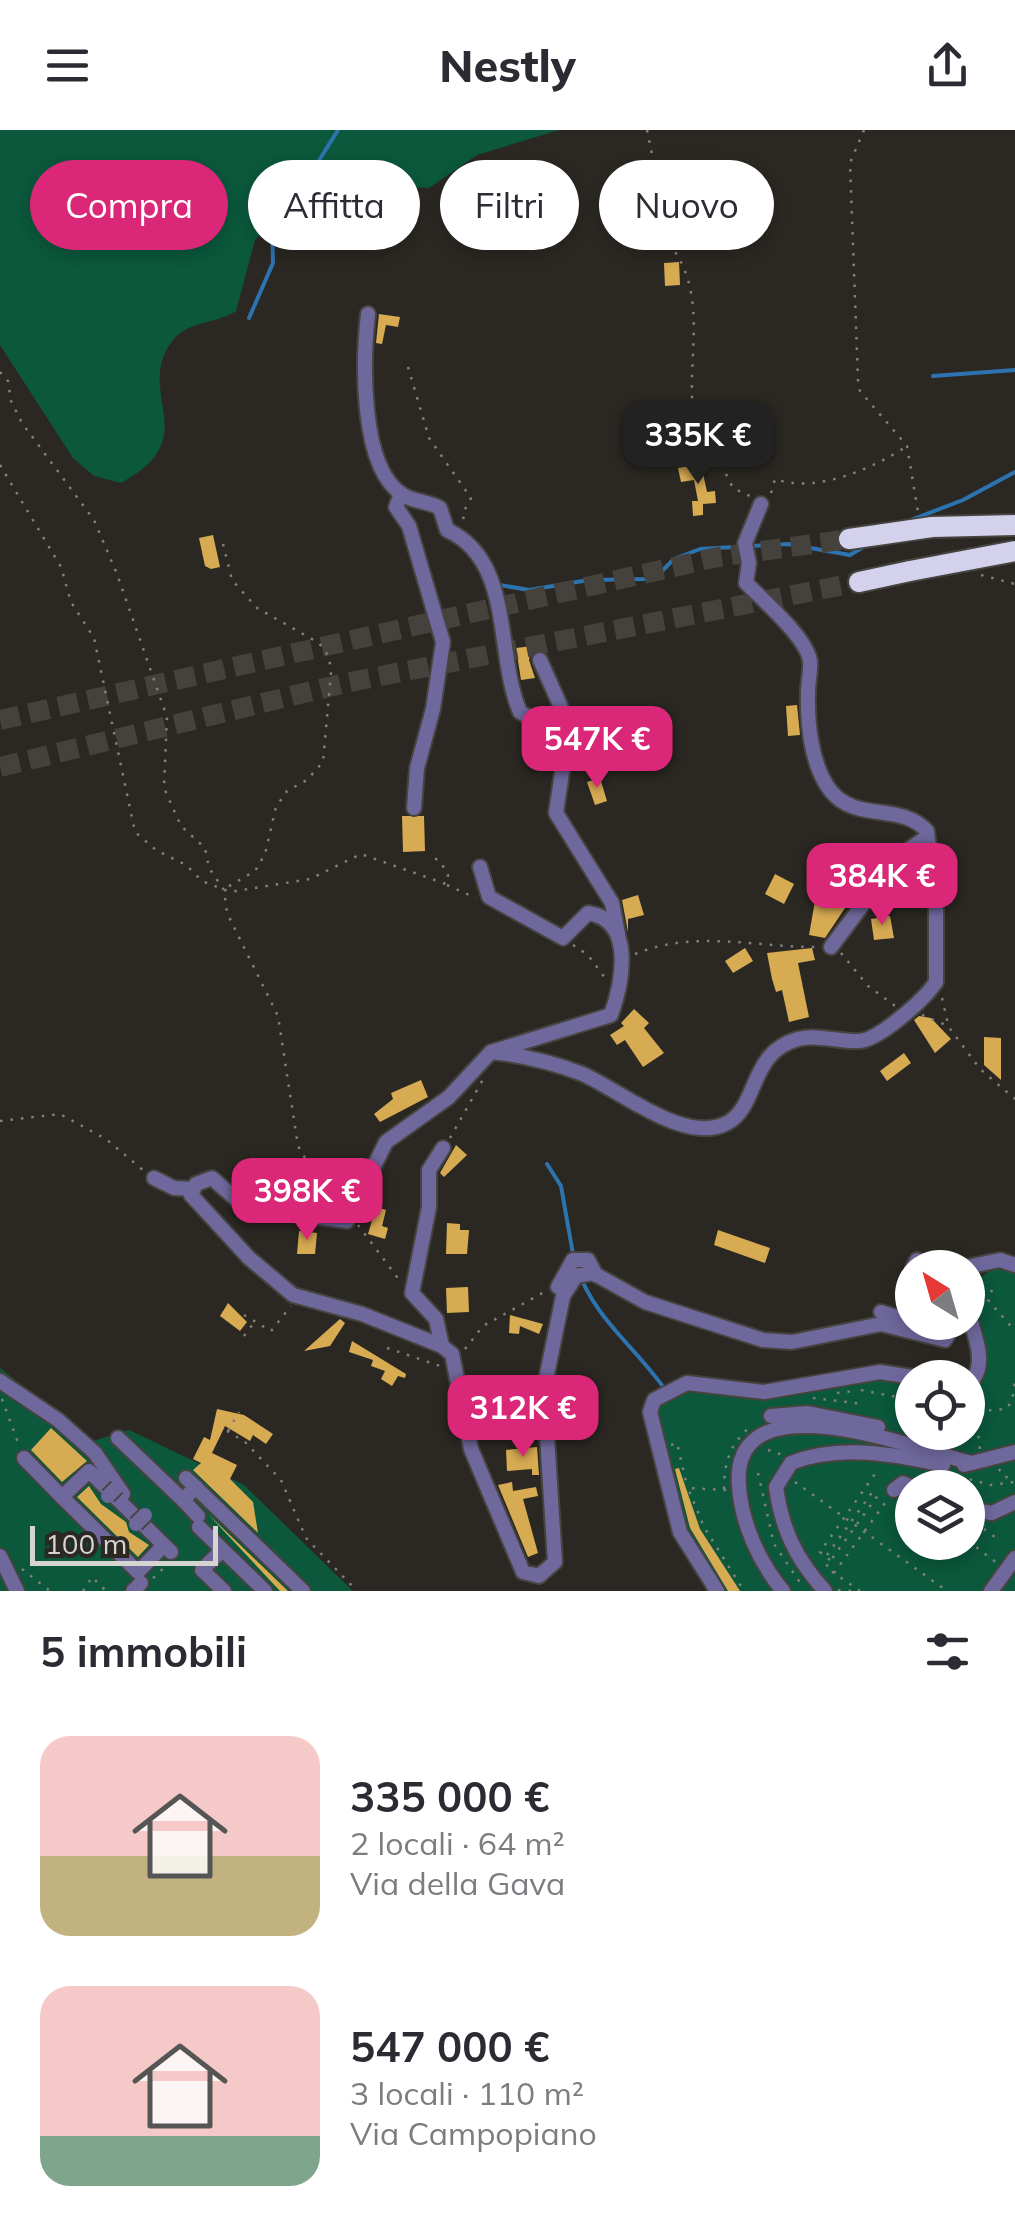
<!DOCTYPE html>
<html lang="it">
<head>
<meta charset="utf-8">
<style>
	:root { --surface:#fff; --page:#f2f2f3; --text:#2b2b33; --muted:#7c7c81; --accent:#db2777 }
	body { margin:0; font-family:Mulish,sans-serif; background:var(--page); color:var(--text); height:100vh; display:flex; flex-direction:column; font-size:38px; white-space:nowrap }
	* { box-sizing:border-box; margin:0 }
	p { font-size:32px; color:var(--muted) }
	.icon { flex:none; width:55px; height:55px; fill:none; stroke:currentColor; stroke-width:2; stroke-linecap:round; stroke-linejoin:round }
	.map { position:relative; height:1461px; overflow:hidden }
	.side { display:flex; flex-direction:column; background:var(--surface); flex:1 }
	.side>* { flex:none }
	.top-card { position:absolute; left:30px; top:30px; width:955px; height:90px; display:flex; gap:20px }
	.needle { width:65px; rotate:323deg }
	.tools { position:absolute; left:895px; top:1120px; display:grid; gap:20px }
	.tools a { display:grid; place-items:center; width:90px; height:90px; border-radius:50%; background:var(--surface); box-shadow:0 5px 15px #0003; font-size:50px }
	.scale { position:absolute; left:30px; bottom:25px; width:188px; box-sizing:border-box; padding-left:10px; border:5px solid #d6d4d1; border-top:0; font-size:28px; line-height:35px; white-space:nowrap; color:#d6d4d1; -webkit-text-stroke:8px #2b2823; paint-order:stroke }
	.price { position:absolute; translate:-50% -85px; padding:0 22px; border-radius:20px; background:var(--accent); color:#fff; font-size:32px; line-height:65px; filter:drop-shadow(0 2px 5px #0008) }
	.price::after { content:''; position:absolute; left:50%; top:60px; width:30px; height:22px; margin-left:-15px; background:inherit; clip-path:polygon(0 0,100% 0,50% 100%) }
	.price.selected { background:#222; color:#fff }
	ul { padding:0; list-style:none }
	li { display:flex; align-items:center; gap:30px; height:250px; padding:0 40px }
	li span { display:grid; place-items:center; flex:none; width:280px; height:200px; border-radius:30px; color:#555 }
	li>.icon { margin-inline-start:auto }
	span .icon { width:120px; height:120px; fill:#fffc; stroke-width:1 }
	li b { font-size:42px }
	h2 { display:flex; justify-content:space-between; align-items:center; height:120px; padding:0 40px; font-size:42px }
	.pill { padding:0 35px; border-radius:45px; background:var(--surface); box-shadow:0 5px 15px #0003; font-size:35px; line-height:90px }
	.pill.selected { background:var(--accent); color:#fff }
	header { display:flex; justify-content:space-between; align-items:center; height:130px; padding:0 40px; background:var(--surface); font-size:45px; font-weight:800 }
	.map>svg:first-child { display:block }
</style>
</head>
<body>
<header><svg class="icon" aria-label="menu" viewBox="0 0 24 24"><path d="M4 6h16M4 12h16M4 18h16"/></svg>Nestly<svg class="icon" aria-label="share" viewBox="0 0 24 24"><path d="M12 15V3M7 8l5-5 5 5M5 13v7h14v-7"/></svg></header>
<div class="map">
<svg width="1015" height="1461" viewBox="0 0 1015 1461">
	<rect width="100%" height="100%" fill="#2b2823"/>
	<g fill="#0b583c" fill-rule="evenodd">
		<path d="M0 0H559L477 25 429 58 366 54 317 83 276 90 255 110 236 181C216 194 188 191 173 210 132 263 207 307 121 353L94 346 73 328 0 215Z"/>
		<path d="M997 1136 1015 1138V1461H722L688 1405 657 1284 660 1275 696 1256 782 1268 873 1247 912 1249V1302H968V1259L983 1231 968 1156ZM912 1358H968V1412H912Z"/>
		<path d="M0 1238 93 1311 129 1300 244 1355 353 1461H0Z"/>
	</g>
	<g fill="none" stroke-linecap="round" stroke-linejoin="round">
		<g stroke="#2d73b0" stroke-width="4">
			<path d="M249 188 273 133 272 92 300 61 338 0"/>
			<path d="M933 246 1015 240"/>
			<path d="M903 393 963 370 1015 342"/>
			<path d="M500 455 529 460 589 450 646 449 659 444 674 429 700 419 788 414 850 425 865 416"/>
			<path d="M547 1034 561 1056 573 1124"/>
			<path d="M575 1133C594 1189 631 1212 664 1258"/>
		</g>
	</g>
	<g fill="#d7ab52">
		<path d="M679 132 680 155 665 156 664 133Z"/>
		<path d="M379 184 400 187 398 197 386 195 382 214 376 213Z"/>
		<path d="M710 288 713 304 721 303 724 323 704 327 698 290Z"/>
		<path d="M701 334 707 362 715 361 716 373 703 374V385L693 386 692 371H698L694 350 681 352 678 338Z"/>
		<path d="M213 405 220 437 211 439 205 436 199 408Z"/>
		<path d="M532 516 529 530 535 548 521 550 516 518Z"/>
		<path d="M797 575 800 605 788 606 786 576Z"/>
		<path d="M600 648 607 671 595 675 587 652Z"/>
		<path d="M402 686H424L425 721 403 722Z"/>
		<path d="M775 744 794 754 784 774 765 764Z"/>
		<path d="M638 765 644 785 628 789V802L622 770Z"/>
		<path d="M815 771 845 778 825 808 809 805Z"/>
		<path d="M890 786 894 808 874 810 871 789Z"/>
		<path d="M745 818 753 831 733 843 725 831Z"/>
		<path d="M812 818 815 830 798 833 809 887 789 892 782 860 776 862 772 849 767 823Z"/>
		<path d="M634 879 649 893 644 898 664 923 643 937 625 910 617 915 610 905 624 896 621 893Z"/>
		<path d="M919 886 931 888 951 909 935 923 914 890Z"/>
		<path d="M984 907 1001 908V950L984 935Z"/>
		<path d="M904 923 911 933 887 951 880 941Z"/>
		<path d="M421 950 428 967 380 992 374 984 393 969 391 963Z"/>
		<path d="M456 1015 467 1025 444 1047 440 1043Z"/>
		<path d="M376 1077 386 1080 382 1096 388 1098 385 1109 368 1104Z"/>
		<path d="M447 1093 460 1094V1100H469L467 1124H446Z"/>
		<path d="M718 1100 770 1118 765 1133 714 1115Z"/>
		<path d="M299 1101 317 1103 315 1124H297Z"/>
		<path d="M468 1157 469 1182 447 1183 446 1158Z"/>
		<path d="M228 1173 247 1192 240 1201 220 1186Z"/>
		<path d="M510 1185 543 1194 539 1204 520 1196 519 1204 509 1203Z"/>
		<path d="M340 1189 345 1193 330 1216 304 1221Z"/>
		<path d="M352 1211 406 1244 405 1248 398 1246 392 1256 381 1249 385 1241 371 1236 373 1230 349 1222Z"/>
		<path d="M217 1279 244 1285 273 1304 266 1314 253 1305 250 1311 225 1296 212 1323 237 1335 230 1349 253 1372 258 1403 193 1340 201 1333 193 1329 204 1307 210 1310Z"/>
		<path d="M51 1298 87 1331 62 1352 31 1320Z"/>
		<path d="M537 1317 539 1345H532V1339L507 1341 506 1320Z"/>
		<path d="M679 1338 700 1399 740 1461H728L690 1398 675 1339Z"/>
		<path d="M512 1352 513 1361 536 1357 538 1366 523 1369 538 1423 528 1427 498 1355Z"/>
		<path d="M89 1356 101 1374 126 1392 129 1402 149 1415 138 1427 77 1367Z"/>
		<path d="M208 1384 288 1461H280Z"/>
	</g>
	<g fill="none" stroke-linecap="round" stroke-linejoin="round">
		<g stroke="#45423d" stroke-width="20" stroke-dasharray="20 10" stroke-linecap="butt">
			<path d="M0 590 718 427 849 409"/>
			<path d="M0 637 345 553 859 452"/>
		</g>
		<g stroke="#46443f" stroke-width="18">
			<g id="minor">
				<path d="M368 184C363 228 359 338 403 365 414 372 428 371 440 378L447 400C514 430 495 524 520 582L535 591 560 590"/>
				<path d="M401 364 396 377 409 396 443 512 433 579 417 638 414 678"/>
				<path d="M540 530 560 575 567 608 556 683 612 773 618 804"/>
				<path d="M480 737 489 767 563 808 588 783C636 790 622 854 611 885L491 922 449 967 386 1012 347 1091 246 1078 212 1048 196 1054 191 1065 249 1128 293 1165 362 1184 442 1216 452 1224 471 1319 523 1442 539 1446 555 1432 544 1259 563 1166 576 1146 593 1143 645 1172 763 1210 792 1212 881 1194 945 1210 955 1192"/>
				<path d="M831 817 899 726 927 707"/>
				<path d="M491 922C520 925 553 933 580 943 616 957 684 1016 727 993 759 976 749 922 798 909 818 904 839 912 859 911 879 910 925 869 936 852V774L927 701C901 672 855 693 830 660 811 635 807 592 808 562 808 552 811 540 810 531 807 508 762 469 746 453L749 433 745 413 761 374"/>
				<path d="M154 1048 174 1058 193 1059"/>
				<path d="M913 1138 917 1130"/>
				<path d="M962 1138 1000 1130 1015 1135"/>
				<path d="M912 1153V1172"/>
				<path d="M558 1157 573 1130H588L596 1145"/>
				<path d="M881 1182 912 1192"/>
				<path d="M968 1183C975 1206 989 1237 968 1255"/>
				<path d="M915 1192 943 1199 955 1196"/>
				<path d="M442 1216 436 1189 412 1163 429 1077V1040L443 1018"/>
				<path d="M0 1251 58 1290 95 1323 123 1364"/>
				<path d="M771 1286 808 1283 878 1297"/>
				<path d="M118 1308 183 1370 196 1357"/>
				<path d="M24 1328 62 1367"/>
				<path d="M964 1335 1015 1322"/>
				<path d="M186 1348 303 1461"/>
				<path d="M894 1360 903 1353 914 1358"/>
				<path d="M183 1370 198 1386"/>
				<path d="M968 1379 992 1383 1015 1372"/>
				<path d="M199 1397 265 1461"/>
				<path d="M164 1415 138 1442 62 1367 89 1341 171 1422"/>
				<path d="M222 1420 202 1440 224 1461"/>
				<path d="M0 1426 17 1461"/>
				<path d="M133 1461 141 1453"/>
				<path d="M717 1461 680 1402 650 1282 654 1270 687 1253 764 1262 880 1242 919 1248"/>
				<path d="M783 1461C759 1432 742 1394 739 1357 729 1244 919 1320 971 1333"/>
				<path d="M825 1461C796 1429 782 1400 776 1357L791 1333C839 1314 894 1324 943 1335"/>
				<path d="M991 1461 1015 1428"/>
			</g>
		</g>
		<g stroke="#46443f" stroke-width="24">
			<g id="highway">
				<path d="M849 409 884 404"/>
				<path d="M859 452 910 441"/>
			</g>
		</g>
		<g stroke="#83807c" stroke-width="2.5" stroke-dasharray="2.5 8" stroke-linecap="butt">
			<path d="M647 0 671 116C710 168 685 230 694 289 696 302 701 315 704 327L718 328 733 358 752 367"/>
			<path d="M864 0 850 33 858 250 860 261 907 316 918 382"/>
			<path d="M408 237 429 308 471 368 463 383 464 395"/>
			<path d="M0 242 8 251 11 271 22 293 94 390 117 444 167 587 164 658 181 696 205 718 209 738 224 760 227 783 278 886 298 1016 332 1074"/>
			<path d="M0 335 61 437 71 472 94 508 135 702 156 720 186 735 202 751 230 762 310 749 361 724 446 754 448 745 440 731 430 726"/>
			<path d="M771 363 775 349C816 364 874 338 907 316"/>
			<path d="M223 414 232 450 257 478 319 513 329 527 331 543 323 632 307 650 287 661 276 677 265 724 255 741 224 759"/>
			<path d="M981 445 1015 454"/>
			<path d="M447 755 476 768"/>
			<path d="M573 815 588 825 605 848"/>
			<path d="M841 823 868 856 895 876"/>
			<path d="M635 824C696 799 757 818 820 817"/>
			<path d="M942 868 948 894"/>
			<path d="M922 885 948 896 980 939 1015 969"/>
			<path d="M0 991 60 984 106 1009 144 1041"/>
			<path d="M450 1008 485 946"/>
			<path d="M358 1095 400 1151"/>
			<path d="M992 1160 988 1170 1015 1201"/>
			<path d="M244 1185 271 1201 291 1176"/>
			<path d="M244 1206 253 1194"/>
			<path d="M387 1218 440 1236"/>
			<path d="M465 1219 483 1196 546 1161"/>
			<path d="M861 1260 912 1270"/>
			<path d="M837 1263 853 1261"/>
			<path d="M813 1268 864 1274"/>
			<path d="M2 1269 20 1318"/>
			<path d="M968 1282 1006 1279 1012 1271 1015 1250"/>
			<path d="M968 1294H977L980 1320"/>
			<path d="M227 1301 245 1312 281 1350 306 1408 357 1461"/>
			<path d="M228 1301 239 1282"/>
			<path d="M671 1315 677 1313 687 1356"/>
			<path d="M768 1320 783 1325"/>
			<path d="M999 1339 1003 1346 1015 1350"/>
			<path d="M758 1343 774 1414 803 1457"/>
			<path d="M795 1352 947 1461"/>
			<path d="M956 1358H957"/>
			<path d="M965 1358 969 1349 990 1355 1015 1352"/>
			<path d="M724 1359C724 1332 730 1314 751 1296"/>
			<path d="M726 1360 688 1358 704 1397 744 1461"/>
			<path d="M984 1399 999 1410"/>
			<path d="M968 1411 997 1433"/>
			<path d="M973 1413 985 1395"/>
			<path d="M827 1425 876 1357"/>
			<path d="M830 1430 820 1422 875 1344"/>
			<path d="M22 1439 50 1461"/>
			<path d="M834 1443 826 1437 881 1361"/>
			<path d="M153 1448 169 1433"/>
			<path d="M838 1460 852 1461"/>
			<path d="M83 1461 92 1447 106 1461"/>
			<path d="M860 1461 834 1443 888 1369"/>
		</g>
		<use href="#minor" stroke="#6f689c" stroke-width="14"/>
		<use href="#highway" stroke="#d3d1eb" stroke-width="20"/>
		<g stroke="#46443f" stroke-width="18" stroke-linecap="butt">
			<g id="minor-bridge">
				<path d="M108 1366 117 1357"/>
				<path d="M136 1394 145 1385"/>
			</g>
		</g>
		<g stroke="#46443f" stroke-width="24" stroke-linecap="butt">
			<g id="highway-bridge">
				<path d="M884 404 932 397 1015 395"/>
				<path d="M910 441 1015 421"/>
			</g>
		</g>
		<use href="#minor-bridge" stroke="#6f689c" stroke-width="14"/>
		<use href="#highway-bridge" stroke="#d3d1eb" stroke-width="20"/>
	</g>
</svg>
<div class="tools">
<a><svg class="needle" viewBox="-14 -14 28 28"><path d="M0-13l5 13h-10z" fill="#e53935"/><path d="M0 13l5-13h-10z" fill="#7c7c81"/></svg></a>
<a><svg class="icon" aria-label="locate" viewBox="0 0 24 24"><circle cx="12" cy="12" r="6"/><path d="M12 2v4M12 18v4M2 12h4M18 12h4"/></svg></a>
<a><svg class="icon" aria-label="layers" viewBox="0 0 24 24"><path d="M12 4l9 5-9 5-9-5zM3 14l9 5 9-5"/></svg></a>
</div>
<div class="scale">100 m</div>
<b class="price selected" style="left:698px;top:357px">335K €</b>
<b class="price" style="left:597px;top:661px">547K €</b>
<b class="price" style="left:882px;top:798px">384K €</b>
<b class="price" style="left:307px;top:1113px">398K €</b>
<b class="price" style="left:523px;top:1330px">312K €</b>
<div class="top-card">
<a class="pill selected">Compra</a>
<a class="pill">Affitta</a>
<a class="pill">Filtri</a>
<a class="pill">Nuovo</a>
</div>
</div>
<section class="side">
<h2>5 immobili<svg class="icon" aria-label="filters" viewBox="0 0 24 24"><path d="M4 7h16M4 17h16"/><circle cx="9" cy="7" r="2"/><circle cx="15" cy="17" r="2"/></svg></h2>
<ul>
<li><span style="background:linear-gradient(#f6c9c9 60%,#c2b280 0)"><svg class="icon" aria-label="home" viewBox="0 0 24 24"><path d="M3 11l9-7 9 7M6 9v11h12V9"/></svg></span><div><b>335 000 €</b><p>2 locali · 64 m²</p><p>Via della Gava</p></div></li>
<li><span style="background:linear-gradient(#f6c9c9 75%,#7fa58c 0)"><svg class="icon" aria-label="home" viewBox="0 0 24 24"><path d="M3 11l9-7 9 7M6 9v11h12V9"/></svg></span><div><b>547 000 €</b><p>3 locali · 110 m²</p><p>Via Campopiano</p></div></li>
</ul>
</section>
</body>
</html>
